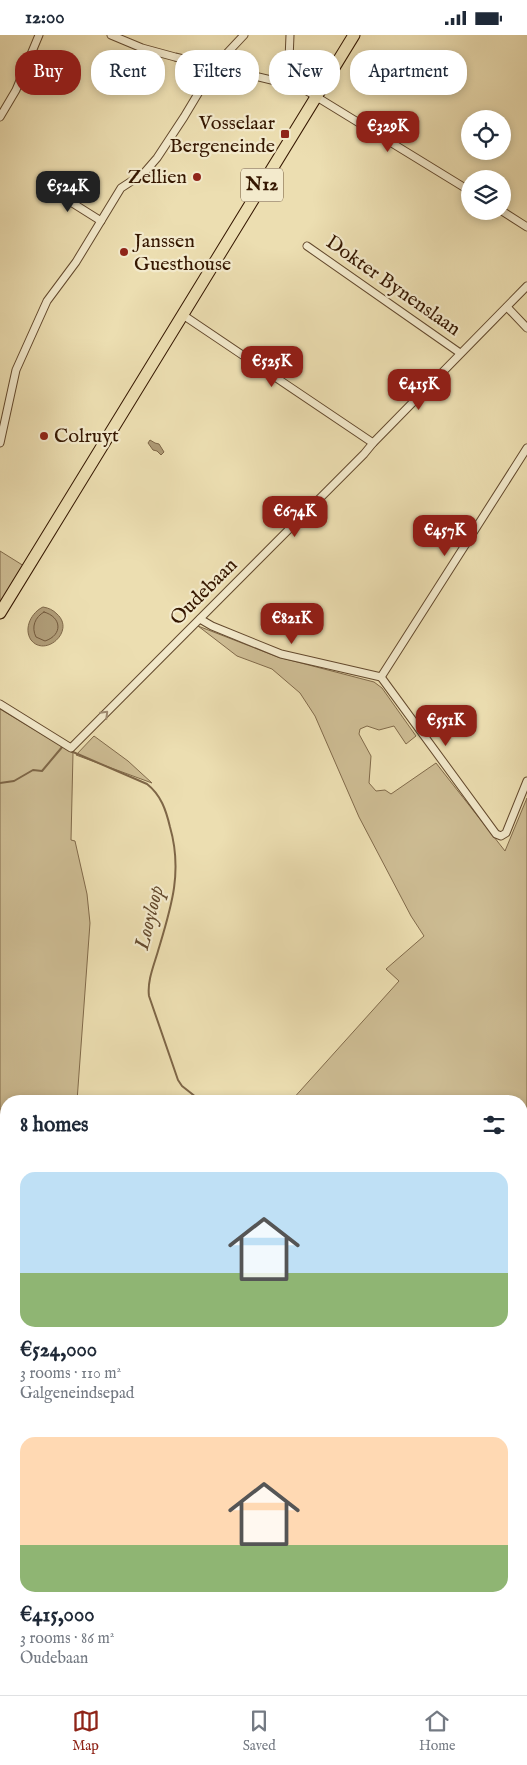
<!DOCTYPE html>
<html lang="en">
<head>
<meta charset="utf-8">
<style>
	:root { --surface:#fff; --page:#f2f2f3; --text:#1f2937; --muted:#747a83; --line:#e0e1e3; --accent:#8f2418 }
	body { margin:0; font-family:"IM FELL English",serif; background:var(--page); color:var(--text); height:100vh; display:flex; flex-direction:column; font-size:19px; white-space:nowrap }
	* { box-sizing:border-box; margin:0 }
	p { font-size:16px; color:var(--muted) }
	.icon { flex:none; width:28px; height:28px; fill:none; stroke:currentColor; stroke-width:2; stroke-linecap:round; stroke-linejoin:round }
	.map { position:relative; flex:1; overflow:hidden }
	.panel { position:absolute; left:0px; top:1060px; width:528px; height:600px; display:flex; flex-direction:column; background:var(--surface); border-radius:20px 20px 0 0; box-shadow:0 2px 8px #0003 }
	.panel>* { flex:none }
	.top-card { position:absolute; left:15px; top:15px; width:498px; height:45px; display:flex; gap:10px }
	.buttons { position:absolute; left:461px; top:75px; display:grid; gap:10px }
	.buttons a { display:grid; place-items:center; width:50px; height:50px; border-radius:50%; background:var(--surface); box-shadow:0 2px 8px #0003; font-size:25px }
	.price { position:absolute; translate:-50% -42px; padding:0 11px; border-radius:10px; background:var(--accent); color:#fff; font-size:16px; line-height:32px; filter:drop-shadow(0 1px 2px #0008) }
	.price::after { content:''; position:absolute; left:50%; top:30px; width:15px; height:11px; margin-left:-8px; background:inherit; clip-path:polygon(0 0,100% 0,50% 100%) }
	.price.current { background:#222; color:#fff }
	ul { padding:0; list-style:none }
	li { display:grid; align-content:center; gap:10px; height:265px; padding:0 20px }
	li span { display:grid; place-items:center; height:155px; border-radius:15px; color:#555 }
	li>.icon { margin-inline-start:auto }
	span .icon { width:90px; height:90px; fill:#fffc; stroke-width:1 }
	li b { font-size:21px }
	h2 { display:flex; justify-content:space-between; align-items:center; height:60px; padding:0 20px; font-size:21px }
	.chip { padding:0 18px; border-radius:20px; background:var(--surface); box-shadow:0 2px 8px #0003; font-size:18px; line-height:45px }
	.chip.current { background:var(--accent); color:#fff }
	.status { display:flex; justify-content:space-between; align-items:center; height:35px; padding:0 25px; background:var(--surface); direction:ltr }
	.status svg { height:14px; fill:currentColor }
	.tab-bar { display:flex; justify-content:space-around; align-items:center; height:70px; border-top:1px solid var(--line); background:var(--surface); font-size:14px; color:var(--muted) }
	.tab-bar a { display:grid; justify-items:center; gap:2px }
	.tab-bar .current { color:var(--accent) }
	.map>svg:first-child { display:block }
</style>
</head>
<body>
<div class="status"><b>12:00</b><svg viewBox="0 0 49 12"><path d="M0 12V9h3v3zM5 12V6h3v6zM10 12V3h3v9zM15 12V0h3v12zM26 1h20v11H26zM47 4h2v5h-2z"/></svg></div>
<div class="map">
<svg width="527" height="1660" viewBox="0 0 527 1660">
	<rect width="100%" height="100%" fill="#ecdeb1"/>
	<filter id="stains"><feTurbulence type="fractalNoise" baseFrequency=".004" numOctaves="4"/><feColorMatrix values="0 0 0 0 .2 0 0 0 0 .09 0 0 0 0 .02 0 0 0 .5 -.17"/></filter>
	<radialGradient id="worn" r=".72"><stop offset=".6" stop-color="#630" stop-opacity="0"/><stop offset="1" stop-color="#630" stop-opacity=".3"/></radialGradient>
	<g fill="#cdbc93" stroke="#816a4a">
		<path d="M0 516 24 531 0 571Z"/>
		<path d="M198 591 278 622 374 647 382 653 416 701 406 709 394 691 379 695 367 691 360 694 359 699 371 721 369 748 376 756 385 755 391 759 436 728 505 816 527 763V1601L521 1606V1066H291L399 946 386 934 424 901 411 881 359 782 315 681 300 658 272 634 237 621Z"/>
		<path d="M0 674 73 718 71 805 75 806 87 859 90 888 77 1066H6V1175L0 1173Z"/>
		<path d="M94 701 128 726 152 748 76 720Z"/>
		<path d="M6 1217V1245L0 1263V1234Z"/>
		<path d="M0 1360 6 1361V1475L0 1470Z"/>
		<path d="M0 1489 6 1494V1527L0 1521Z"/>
		<path d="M6 1547V1608L0 1604V1557Z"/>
		<path d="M34 1654H163L170 1660H30Z"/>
		<path d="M191 1654H430L433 1660H199Z"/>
	</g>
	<g fill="#ae9a75" stroke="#7e6647">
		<path d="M150 405 155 408 159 409 164 417 161 420 157 416 153 415 148 408Z"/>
		<path d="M43 572C49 573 53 575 57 579 76 596 45 623 31 605 23 593 32 577 43 572Z"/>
		<path d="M527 1611V1636L521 1641V1617Z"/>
		<path d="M480 1654H507L501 1660H474Z"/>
	</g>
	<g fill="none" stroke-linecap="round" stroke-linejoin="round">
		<path stroke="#72583b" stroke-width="1" d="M44 577C62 582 63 600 45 606L36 602C31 592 35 582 44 577Z"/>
		<g stroke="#7e6647" stroke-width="2">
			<path d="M73 717 147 749C161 760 166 775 170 792 183 837 171 873 158 916 154 930 147 946 149 961L178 1045 182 1051 201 1066"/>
			<path d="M0 748 14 746 33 735 42 736 63 711"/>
		</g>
		<g stroke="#63492d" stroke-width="9">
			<g id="street">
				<path d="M111 0 142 13 175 22 288 49 307 56 470 156"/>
				<path d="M288 49 290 0"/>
				<path d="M0 82 16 55 39 0"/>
				<path d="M47 152 101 186"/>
				<path d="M502 176 527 192"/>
				<path d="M307 211 460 318"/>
				<path d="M507 272 527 293"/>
				<path d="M183 280 373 408"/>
				<path d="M0 408 16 335 47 266 76 227 121 153 144 138 157 123 184 82 214 32 244 0"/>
				<path d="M200 584 212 591 281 619 381 642"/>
				<path d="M381 642 527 413"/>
				<path d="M381 642 496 799 501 801 506 798 527 746"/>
				<path d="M0 669 71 713 364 419 373 408 527 251"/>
				<path d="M21 1660 25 1654"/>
			</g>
		</g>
		<g stroke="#351701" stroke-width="13">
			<g id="primary">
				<path d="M0 578 354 0"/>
				<path d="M0 1485 6 1491"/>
				<path d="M173 1654 182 1660"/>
			</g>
		</g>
		<use href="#street" stroke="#f3eacc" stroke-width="7"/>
		<use href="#primary" stroke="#ecdeb1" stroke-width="11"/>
	</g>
	<defs><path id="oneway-chevron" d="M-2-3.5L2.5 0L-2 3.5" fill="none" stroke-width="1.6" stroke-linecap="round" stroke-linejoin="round" transform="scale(1.25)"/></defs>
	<use stroke="#9e8b71" href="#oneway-chevron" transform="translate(105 679) rotate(-45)"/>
	<g fill="#8f2418" stroke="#f3eacc" stroke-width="2">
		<rect x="280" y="94" width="10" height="10" rx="2.5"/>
		<circle cx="197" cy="142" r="5"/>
		<circle cx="124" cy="217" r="5"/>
		<circle cx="44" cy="401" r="5"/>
	</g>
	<g text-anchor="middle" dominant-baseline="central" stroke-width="4.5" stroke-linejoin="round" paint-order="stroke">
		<rect fill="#f3eacc" stroke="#6e563e" stroke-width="1" x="241" y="133.5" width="42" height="33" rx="4"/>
		<g font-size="19" font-weight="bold" fill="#351701">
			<text x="262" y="150">N12</text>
		</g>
		<g font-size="20" fill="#351701" stroke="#f3eacc" text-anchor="end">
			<text x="275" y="88">Vosselaar<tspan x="275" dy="23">Bergeneinde</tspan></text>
			<text x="187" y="142">Zellien</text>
			<text x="134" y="206" text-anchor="start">Janssen<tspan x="134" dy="23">Guesthouse</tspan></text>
			<text x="54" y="401" text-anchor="start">Colruyt</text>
		</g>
		<g font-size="20" fill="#351701" stroke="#f3eacc">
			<text transform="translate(393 251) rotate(35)">Dokter Bynenslaan</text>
			<text transform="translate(204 557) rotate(-45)">Oudebaan</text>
		</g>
		<g font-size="21" font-style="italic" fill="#654b2f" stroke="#f3eacc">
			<text transform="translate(150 883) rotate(-76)">Looyloop</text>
		</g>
	</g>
	<rect width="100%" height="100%" filter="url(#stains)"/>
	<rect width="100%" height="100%" fill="url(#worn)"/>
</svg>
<div class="buttons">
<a><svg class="icon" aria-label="locate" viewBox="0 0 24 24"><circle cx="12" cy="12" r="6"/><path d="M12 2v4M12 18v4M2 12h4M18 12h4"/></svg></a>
<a><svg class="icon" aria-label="layers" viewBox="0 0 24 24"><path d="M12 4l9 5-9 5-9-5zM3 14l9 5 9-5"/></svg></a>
</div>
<b class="price" style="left:388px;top:118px">€329K</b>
<b class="price current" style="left:68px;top:178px">€524K</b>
<b class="price" style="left:272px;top:353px">€525K</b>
<b class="price" style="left:419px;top:376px">€415K</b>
<b class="price" style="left:295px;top:503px">€674K</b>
<b class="price" style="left:445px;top:522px">€457K</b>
<b class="price" style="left:292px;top:610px">€821K</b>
<b class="price" style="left:446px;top:712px">€551K</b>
<div class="top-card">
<a class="chip current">Buy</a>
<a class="chip">Rent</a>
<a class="chip">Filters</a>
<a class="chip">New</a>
<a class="chip">Apartment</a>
</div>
<section class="panel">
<h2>8 homes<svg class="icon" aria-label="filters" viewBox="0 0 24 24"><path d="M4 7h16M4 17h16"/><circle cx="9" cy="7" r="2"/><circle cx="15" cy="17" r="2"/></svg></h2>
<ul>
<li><span style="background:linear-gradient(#bfe0f5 65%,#8fb573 0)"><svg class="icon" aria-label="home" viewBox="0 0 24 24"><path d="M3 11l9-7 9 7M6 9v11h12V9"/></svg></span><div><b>€524,000</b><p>3 rooms · 110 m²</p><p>Galgeneindsepad</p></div></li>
<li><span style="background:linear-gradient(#ffd9b3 70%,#8fb573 0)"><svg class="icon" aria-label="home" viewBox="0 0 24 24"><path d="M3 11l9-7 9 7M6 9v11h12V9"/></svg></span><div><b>€415,000</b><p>3 rooms · 86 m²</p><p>Oudebaan</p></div></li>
</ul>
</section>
</div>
<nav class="tab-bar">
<a class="current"><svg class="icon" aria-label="map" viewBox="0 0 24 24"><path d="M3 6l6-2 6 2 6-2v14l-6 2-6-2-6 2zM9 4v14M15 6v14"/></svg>Map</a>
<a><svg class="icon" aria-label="saved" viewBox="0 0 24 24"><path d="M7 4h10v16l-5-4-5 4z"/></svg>Saved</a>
<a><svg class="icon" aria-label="home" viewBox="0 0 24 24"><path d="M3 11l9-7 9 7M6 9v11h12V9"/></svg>Home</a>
</nav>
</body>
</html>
